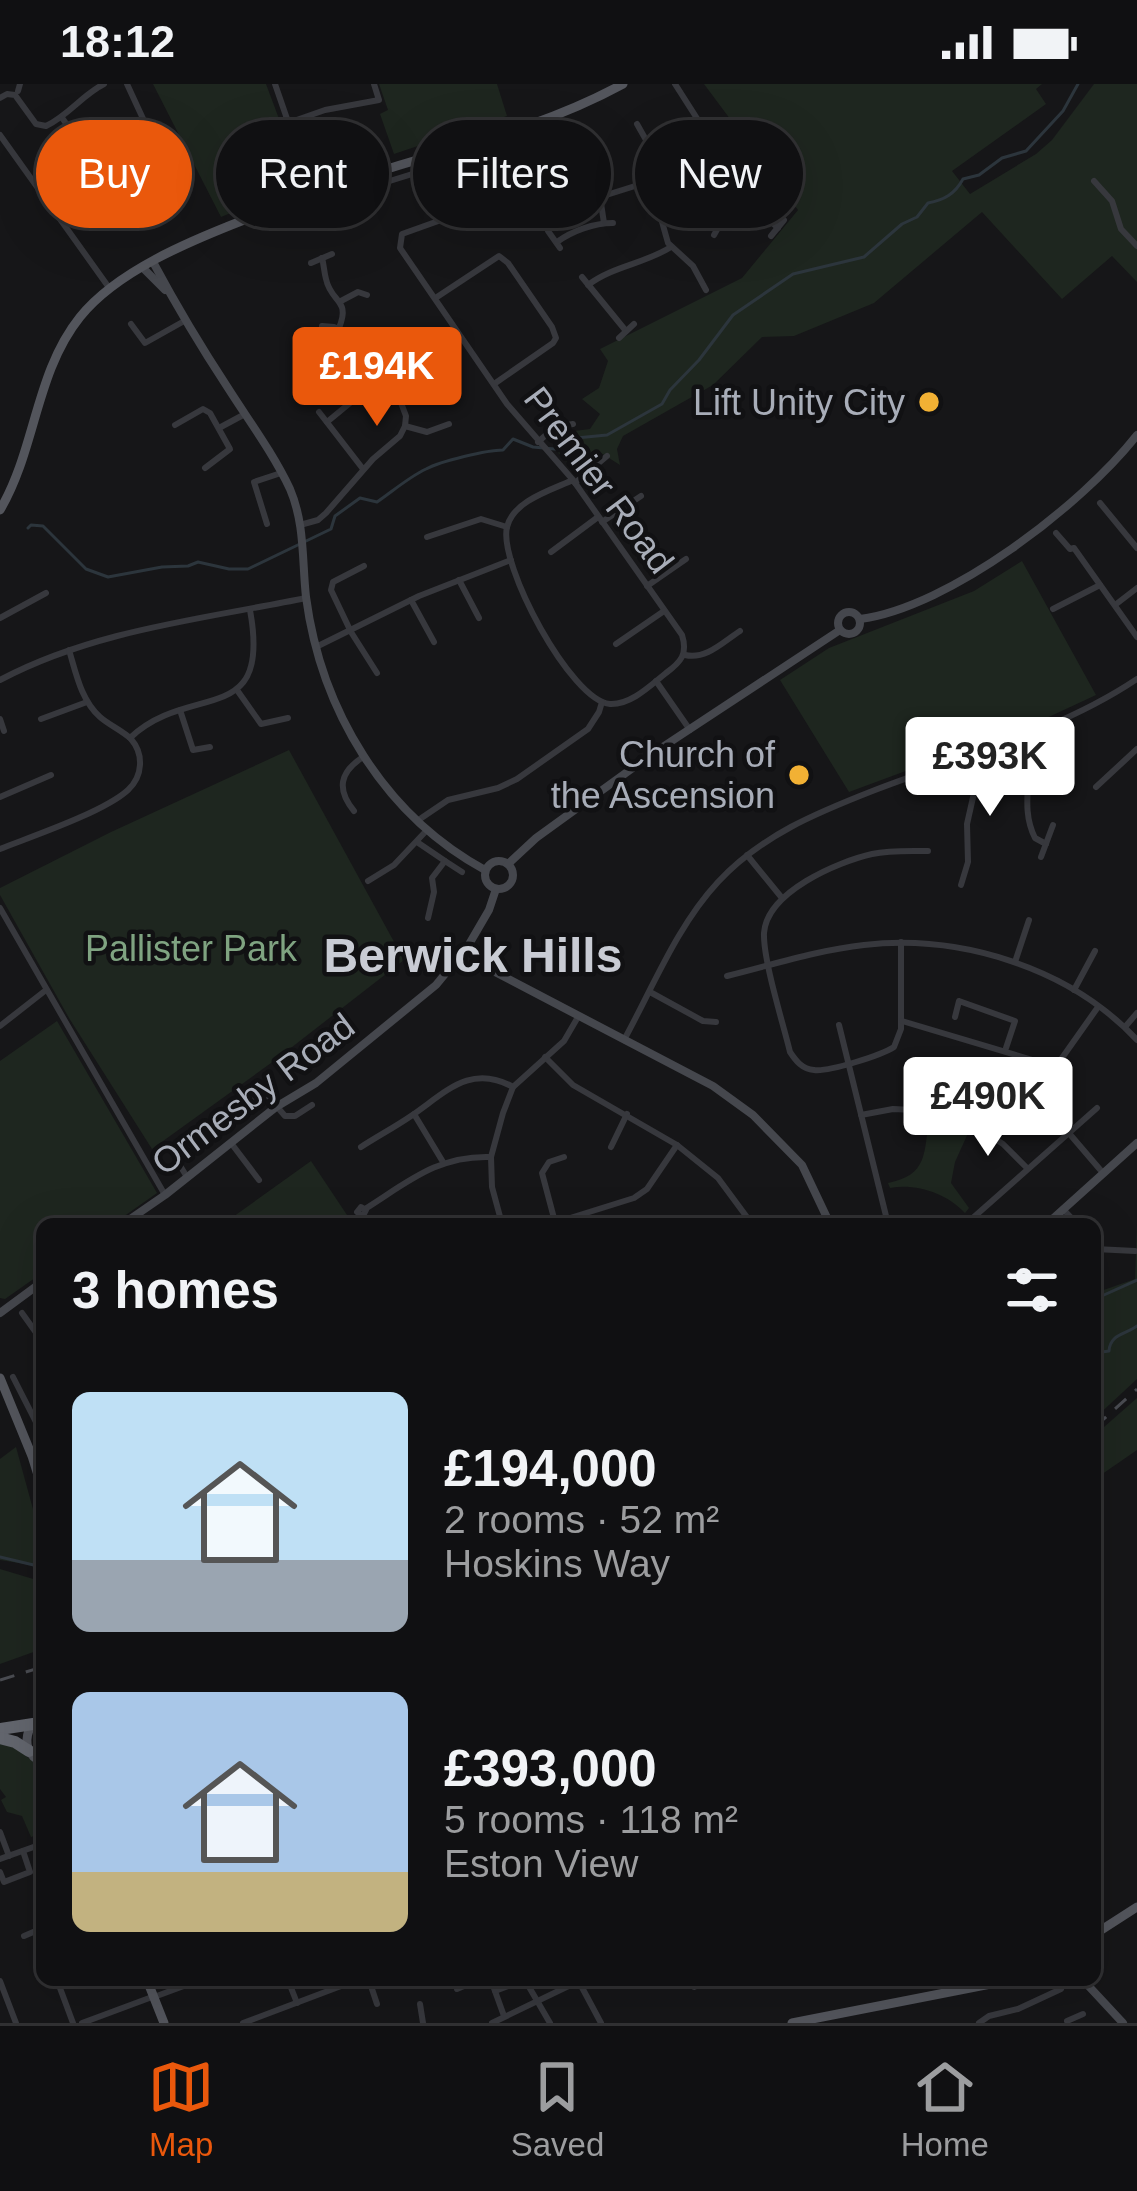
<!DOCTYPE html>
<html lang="en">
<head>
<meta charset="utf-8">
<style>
	:root { --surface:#101012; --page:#19191b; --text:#f1f3f6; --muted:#9c9d9f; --line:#303032; --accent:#ea580c }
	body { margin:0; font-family:Arial,sans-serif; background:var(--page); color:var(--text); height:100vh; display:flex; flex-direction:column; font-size:45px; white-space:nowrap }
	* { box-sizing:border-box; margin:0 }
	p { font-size:39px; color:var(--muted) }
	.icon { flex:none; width:66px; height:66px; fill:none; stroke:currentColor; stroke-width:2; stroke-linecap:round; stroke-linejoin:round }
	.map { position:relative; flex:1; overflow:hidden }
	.details { position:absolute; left:36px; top:1134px; width:1065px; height:768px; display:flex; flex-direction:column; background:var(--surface); border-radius:18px; box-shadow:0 12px 48px #0002,0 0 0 3px var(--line) }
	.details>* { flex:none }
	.banner { position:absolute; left:36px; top:36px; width:1065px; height:108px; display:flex; gap:24px }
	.price { position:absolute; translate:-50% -102px; padding:0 27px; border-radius:12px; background:#fff; color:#222; font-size:39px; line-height:78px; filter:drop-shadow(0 3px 6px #0008) }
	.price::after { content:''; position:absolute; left:50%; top:72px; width:36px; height:27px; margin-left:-18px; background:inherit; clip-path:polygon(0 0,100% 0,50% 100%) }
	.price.active { background:var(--accent); color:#fff }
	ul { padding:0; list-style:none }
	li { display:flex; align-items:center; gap:36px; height:300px; padding:0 36px }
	li span { display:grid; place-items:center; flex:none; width:336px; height:240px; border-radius:18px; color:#555 }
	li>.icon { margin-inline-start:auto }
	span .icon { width:144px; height:144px; fill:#fffc; stroke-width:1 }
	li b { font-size:51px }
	h2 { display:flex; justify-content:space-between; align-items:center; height:144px; padding:0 36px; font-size:51px }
	.chip { padding:0 42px; border-radius:54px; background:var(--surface); box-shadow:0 12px 48px #0002,0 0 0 3px var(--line); font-size:42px; line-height:108px }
	.chip.active { background:var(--accent); color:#fff }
	.status { display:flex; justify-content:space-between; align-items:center; height:84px; padding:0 60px; background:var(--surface); direction:ltr }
	.status svg { height:33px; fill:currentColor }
	.dock { display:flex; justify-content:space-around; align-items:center; height:168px; border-top:3px solid var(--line); background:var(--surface); font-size:33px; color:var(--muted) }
	.dock a { display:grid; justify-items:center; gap:6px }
	.dock .active { color:var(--accent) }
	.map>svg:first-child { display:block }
</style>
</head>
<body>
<div class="status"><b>18:12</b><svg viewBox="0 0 49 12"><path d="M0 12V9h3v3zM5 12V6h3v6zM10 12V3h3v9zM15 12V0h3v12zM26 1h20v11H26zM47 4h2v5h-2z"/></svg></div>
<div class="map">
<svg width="1137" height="1939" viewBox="0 0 1137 1939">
	<rect width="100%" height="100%" fill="#161618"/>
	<g fill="#1e261f">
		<path d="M153 0H266L303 99 221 133Z"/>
		<path d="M379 0H497L507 32 394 70 380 30 388 26Z"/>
		<path d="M704 0H1042L1036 5 1046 20 952 87 970 110 1036 70 1052 56 1094 0H1137V198L1112 172 1062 215 982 128 874 219 794 252 762 253 713 301 623 352 617 365 620 381 601 369 597 373 598 377 590 373 588 375 590 383 577 391 556 366 559 354 574 347 590 345 600 330 582 315 599 304 608 277 600 265 742 194 798 126Z"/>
		<path d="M1022 477 1096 611 1038 638 849 708 780 596 829 564 974 507Z"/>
		<path d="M289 666 404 876 278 974 152 1065 69 934 0 811V804L111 748Z"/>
		<path d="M57 937 157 1109 113 1140H42V1189L5 1215 0 1214V977Z"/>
		<path d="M942 1026 965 1034 961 1043 969 1047 955 1078 951 1099 969 1124 965 1129C947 1109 915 1099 890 1104L888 1099C928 1091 924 1069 929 1034L939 1035Z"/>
		<path d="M311 1077 353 1140H223Z"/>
		<path d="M1137 1140V1295L1095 1334V1209L1135 1195Z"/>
		<path d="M1137 1314V1366L1095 1395V1351Z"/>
		<path d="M16 1363 42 1458V1474L38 1482 0 1476V1375Z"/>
		<path d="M0 1485 40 1497 42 1565 0 1580Z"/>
		<path d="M0 1658 14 1663 42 1684V1754L39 1750 31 1753 22 1732 7 1728 1 1716 6 1713 0 1705Z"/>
	</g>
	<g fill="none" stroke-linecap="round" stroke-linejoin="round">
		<g stroke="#2c353c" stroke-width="3">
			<path d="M28 444 31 441 43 442 86 485 108 493 162 483 188 482 198 478 229 485H248L331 445 335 432 360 414 377 418C393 407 409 393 426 385 441 377 487 366 503 366L513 355 533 363 565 366 576 354 607 351 662 320 670 306 699 276 733 231 793 190 864 173 902 140 917 133 928 119C944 116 955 110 963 95L979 91 1002 74 1026 67 1063 27 1078 0"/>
			<path d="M1095 1215 1137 1196"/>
			<path d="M1095 1269 1109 1267C1110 1250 1125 1251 1137 1242"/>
			<path d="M0 1473 42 1483"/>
		</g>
		<g stroke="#37383d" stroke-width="6">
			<path d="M275 0 313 110"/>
			<path d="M675 0 728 83 745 100 755 123 778 144"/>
			<path d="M18 7 20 0"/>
			<path d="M0 14 7 10 15 11 36 40 46 42C69 31 82 11 104 0"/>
			<path d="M62 34C81 55 100 133 131 135 140 135 150 128 158 124 169 119 173 117 175 104L127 0"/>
			<path d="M699 37 650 64 644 74 668 159 693 182 706 206"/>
			<path d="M288 39 325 26 379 16 374 0"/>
			<path d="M637 40 650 63"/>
			<path d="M0 51 110 205"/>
			<path d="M554 74 561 96 560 109"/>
			<path d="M418 76 436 130V137"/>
			<path d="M86 80 103 71"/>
			<path d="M501 89 510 123"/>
			<path d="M1094 97 1112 117 1121 145 1137 162"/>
			<path d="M698 106 711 133 719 142"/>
			<path d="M338 113 422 87"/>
			<path d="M600 113 604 139"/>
			<path d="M508 115 540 107 600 113 651 97"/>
			<path d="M497 116 402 150 400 164 507 320 573 396 682 551C688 570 681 578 666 589 651 601 631 621 610 620 571 617 498 480 507 443 513 417 551 406 573 396"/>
			<path d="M657 119 698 106 728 83"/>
			<path d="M548 147 560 164"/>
			<path d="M714 151 719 142 727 136"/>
			<path d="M771 152 784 136"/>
			<path d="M557 158C572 147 594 139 613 139"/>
			<path d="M322 174C324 181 324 188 326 195 331 219 351 215 339 244"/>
			<path d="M311 179 332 170"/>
			<path d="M582 193 626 247"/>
			<path d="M588 201C613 182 644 180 671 163"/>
			<path d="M437 213 499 172 508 179 552 243 556 254 553 259 494 300"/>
			<path d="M341 217 358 208 367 211"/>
			<path d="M131 240 145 259 186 236"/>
			<path d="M391 252 412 287 396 302"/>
			<path d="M619 254 634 240"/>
			<path d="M319 328 363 385"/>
			<path d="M327 338 350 319"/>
			<path d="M175 341 203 325 210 329 230 365 205 384"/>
			<path d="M405 342 427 348 449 340"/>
			<path d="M219 344 245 330"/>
			<path d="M538 358 555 343 573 340"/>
			<path d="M575 399 607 372"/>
			<path d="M1100 419 1137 464"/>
			<path d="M602 438 641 412"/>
			<path d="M267 440 254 398 281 389"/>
			<path d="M300 441 318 436 326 429 373 375 400 352 405 342 406 332 395 303 361 277 344 247 334 243 322 242"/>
			<path d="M1056 449 1070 465 1074 464 1137 553"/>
			<path d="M427 453 481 435 507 443"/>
			<path d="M551 468 598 433"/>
			<path d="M364 482 333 498 331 506 351 548 377 589"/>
			<path d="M459 496 479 534"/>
			<path d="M647 502 686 475"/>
			<path d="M411 516 434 558"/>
			<path d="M1115 521 1137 504"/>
			<path d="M1053 525 1100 501"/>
			<path d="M0 534 46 509"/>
			<path d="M616 560 664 527"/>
			<path d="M316 563 419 512 511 476"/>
			<path d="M685 571C706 576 723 558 740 547"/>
			<path d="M0 596C94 546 203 535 306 514"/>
			<path d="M656 597 690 646"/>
			<path d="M237 606 261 640 288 634"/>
			<path d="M180 626 193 666 210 663"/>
			<path d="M0 635 4 647"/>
			<path d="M41 635 87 618"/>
			<path d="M1025 651C1036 689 1018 720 1035 754L1046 760"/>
			<path d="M130 654C190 597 272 646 250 526"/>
			<path d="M1030 692 1066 706"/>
			<path d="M976 700 1006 702"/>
			<path d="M1096 703 1137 665"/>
			<path d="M0 713 51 691"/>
			<path d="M354 727C336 705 340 688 363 673"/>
			<path d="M417 737 448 716 498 704 517 695 588 645 599 628 602 618"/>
			<path d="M417 758 445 777 432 794 434 808 428 834"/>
			<path d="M0 765C33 752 104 728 128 706 143 692 144 670 131 655 123 647 109 641 100 633 81 616 76 589 69 566"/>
			<path d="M747 771 782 814"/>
			<path d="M1041 773 1053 741"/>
			<path d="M445 777 462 788"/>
			<path d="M368 797 394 781 427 746"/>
			<path d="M961 801 968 778 967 740 976 700 965 672"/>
			<path d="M0 824 165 1111"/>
			<path d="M901 858V945L894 963C882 971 829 988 814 986 802 985 796 977 790 968 783 939 763 876 764 849 767 808 837 778 872 770 890 766 909 767 928 767"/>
			<path d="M1015 878 1029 836"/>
			<path d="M727 892C772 881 818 866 864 861 961 850 1070 884 1137 956"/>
			<path d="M1074 906 1095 867"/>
			<path d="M650 908 703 937 716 938"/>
			<path d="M1098 923 1045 998 1043 1012 1050 1027 1103 1089"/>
			<path d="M955 933 959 917 1015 937 1006 964"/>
			<path d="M902 937 1056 983"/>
			<path d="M839 941 888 1140"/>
			<path d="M0 942 46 906"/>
			<path d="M1125 943 1137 929"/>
			<path d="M624 956C653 903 677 842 718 798 762 751 816 729 875 706 963 672 1058 648 1137 595"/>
			<path d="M545 973 573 1001 677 1061 718 1094 752 1140"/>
			<path d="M414 1030 443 1078"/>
			<path d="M861 1031 893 1025 935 1027"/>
			<path d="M969 1038 1003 1060 1027 1084"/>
			<path d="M231 1059 259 1096"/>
			<path d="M361 1063C378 1052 395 1043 411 1032 445 1009 470 979 513 1003"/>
			<path d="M611 1063 627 1030"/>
			<path d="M187 1093 176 1075 214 1037 266 1010 285 1032H295L312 1021"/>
			<path d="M361 1123 366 1126 363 1132 357 1128Z"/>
			<path d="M365 1125C408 1098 438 1071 491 1073"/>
			<path d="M1063 1125 1077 1140"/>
			<path d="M555 1138 542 1089 549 1078 564 1073"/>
			<path d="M502 1140 492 1103 491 1073 503 1029 513 1003 564 957 578 933"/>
			<path d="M551 1140 634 1114 647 1105 677 1061"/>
			<path d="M966 1140 1097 1024"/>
			<path d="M1095 1165 1135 1167"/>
			<path d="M22 1229 42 1257"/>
			<path d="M13 1293 42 1350"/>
			<path d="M0 1748 9 1772"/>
			<path d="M0 1775 42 1760"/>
			<path d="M0 1788 4 1798 30 1788 23 1767"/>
			<path d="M24 1852 38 1846 42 1857"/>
			<path d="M57 1896 73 1939"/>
			<path d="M288 1896 297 1919"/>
			<path d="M369 1896 377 1920"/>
			<path d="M491 1896 504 1932"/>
			<path d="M525 1896 550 1939"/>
			<path d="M578 1896 601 1939"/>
			<path d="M682 1896 694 1903 710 1896"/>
			<path d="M721 1896 723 1899"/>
			<path d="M0 1897 16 1939"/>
			<path d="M657 1901 666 1896"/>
			<path d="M457 1905 478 1896"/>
			<path d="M495 1907 524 1896"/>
			<path d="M154 1913 200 1896"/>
			<path d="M420 1920 423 1939"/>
			<path d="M1067 1937 1083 1930"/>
			<path d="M82 1939 152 1913"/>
			<path d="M243 1939 357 1896"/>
			<path d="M492 1939 579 1897"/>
			<path d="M979 1939 989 1932 1018 1925 1061 1905"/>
		</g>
		<g stroke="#45474d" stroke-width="8">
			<path d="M153 178C176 221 201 263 228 304 249 337 273 369 290 405 305 440 302 477 306 513 321 626 384 731 485 786"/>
			<path d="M143 184 165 206"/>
			<circle cx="849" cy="539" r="11"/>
			<path d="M860 535C950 523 1082 421 1137 351"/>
			<circle cx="499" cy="791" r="14"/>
			<path d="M508 780 536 754 652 670 840 546"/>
			<path d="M468 862 483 872 495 888 713 1002 753 1031 802 1081 830 1140"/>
			<path d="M123 1140 165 1111 276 1023 316 999 436 901 468 862 489 826 496 805"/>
			<path d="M1047 1140 1137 1059"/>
			<path d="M0 1229 42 1198"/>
			<path d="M1083 1896 1123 1939"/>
		</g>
		<g stroke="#53555c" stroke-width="9">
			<path d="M0 426C36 365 35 289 80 233 117 187 190 157 244 136 301 114 358 93 417 76 488 55 557 36 623 0"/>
			<path d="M0 1294 32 1372 42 1404"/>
			<path d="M42 1635 29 1646C24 1660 28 1672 42 1678"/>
			<path d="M1095 1850 1137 1823"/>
			<path d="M147 1896 164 1939"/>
			<path d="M792 1939 1011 1896"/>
		</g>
		<g stroke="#63666e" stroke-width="12">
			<path d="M0 1645 33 1640"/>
			<path d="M0 1654 15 1658 29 1667"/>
		</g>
		<g stroke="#4a4c52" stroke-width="3" stroke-dasharray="15 12" stroke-linecap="butt">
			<path d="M1095 1343 1137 1305"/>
			<path d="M0 1596 42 1583"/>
		</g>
	</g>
	<g fill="#f2b134" stroke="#111113" stroke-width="4.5">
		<circle cx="929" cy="318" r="12"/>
		<circle cx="799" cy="691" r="12"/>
	</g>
	<g text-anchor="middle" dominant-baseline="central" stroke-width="9" stroke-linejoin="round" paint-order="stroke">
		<g font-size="36" fill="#a8adb8" stroke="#111113" text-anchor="end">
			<text x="905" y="318">Lift Unity City</text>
			<text x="775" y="670">Church of<tspan x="775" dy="41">the Ascension</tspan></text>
		</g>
		<g font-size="36" fill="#a8adb8" stroke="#111113">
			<text transform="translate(599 396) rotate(53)">Premier Road</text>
			<text transform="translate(253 1010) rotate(-37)">Ormesby Road</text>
		</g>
		<g font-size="36" fill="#7fa381" stroke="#111113">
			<text x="191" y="864">Pallister Park</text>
		</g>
		<g font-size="48" font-weight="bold" fill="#c9ccd4" stroke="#111113">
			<text x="473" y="871">Berwick Hills</text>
		</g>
	</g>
</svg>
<b class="price active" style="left:377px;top:345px">£194K</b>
<b class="price" style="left:990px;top:735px">£393K</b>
<b class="price" style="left:988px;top:1075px">£490K</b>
<div class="banner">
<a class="chip active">Buy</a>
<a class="chip">Rent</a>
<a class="chip">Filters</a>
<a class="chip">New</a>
</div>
<section class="details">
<h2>3 homes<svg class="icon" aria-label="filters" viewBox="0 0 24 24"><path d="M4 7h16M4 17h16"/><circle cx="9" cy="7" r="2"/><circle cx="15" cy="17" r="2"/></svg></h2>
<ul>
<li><span style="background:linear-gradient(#bfe0f5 70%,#9aa5b1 0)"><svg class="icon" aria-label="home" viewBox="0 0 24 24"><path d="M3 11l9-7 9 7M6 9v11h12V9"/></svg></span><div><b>£194,000</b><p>2 rooms · 52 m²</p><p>Hoskins Way</p></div></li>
<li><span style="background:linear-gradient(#a9c7e8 75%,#c2b280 0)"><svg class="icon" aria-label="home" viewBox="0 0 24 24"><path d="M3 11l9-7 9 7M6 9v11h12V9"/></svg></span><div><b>£393,000</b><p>5 rooms · 118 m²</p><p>Eston View</p></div></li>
</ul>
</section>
</div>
<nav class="dock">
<a class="active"><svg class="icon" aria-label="map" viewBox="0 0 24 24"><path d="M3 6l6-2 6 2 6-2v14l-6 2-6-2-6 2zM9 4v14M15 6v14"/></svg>Map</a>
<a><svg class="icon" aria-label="saved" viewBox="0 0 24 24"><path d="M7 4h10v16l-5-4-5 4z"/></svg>Saved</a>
<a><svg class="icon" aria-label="home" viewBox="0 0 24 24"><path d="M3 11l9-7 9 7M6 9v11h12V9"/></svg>Home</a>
</nav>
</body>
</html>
